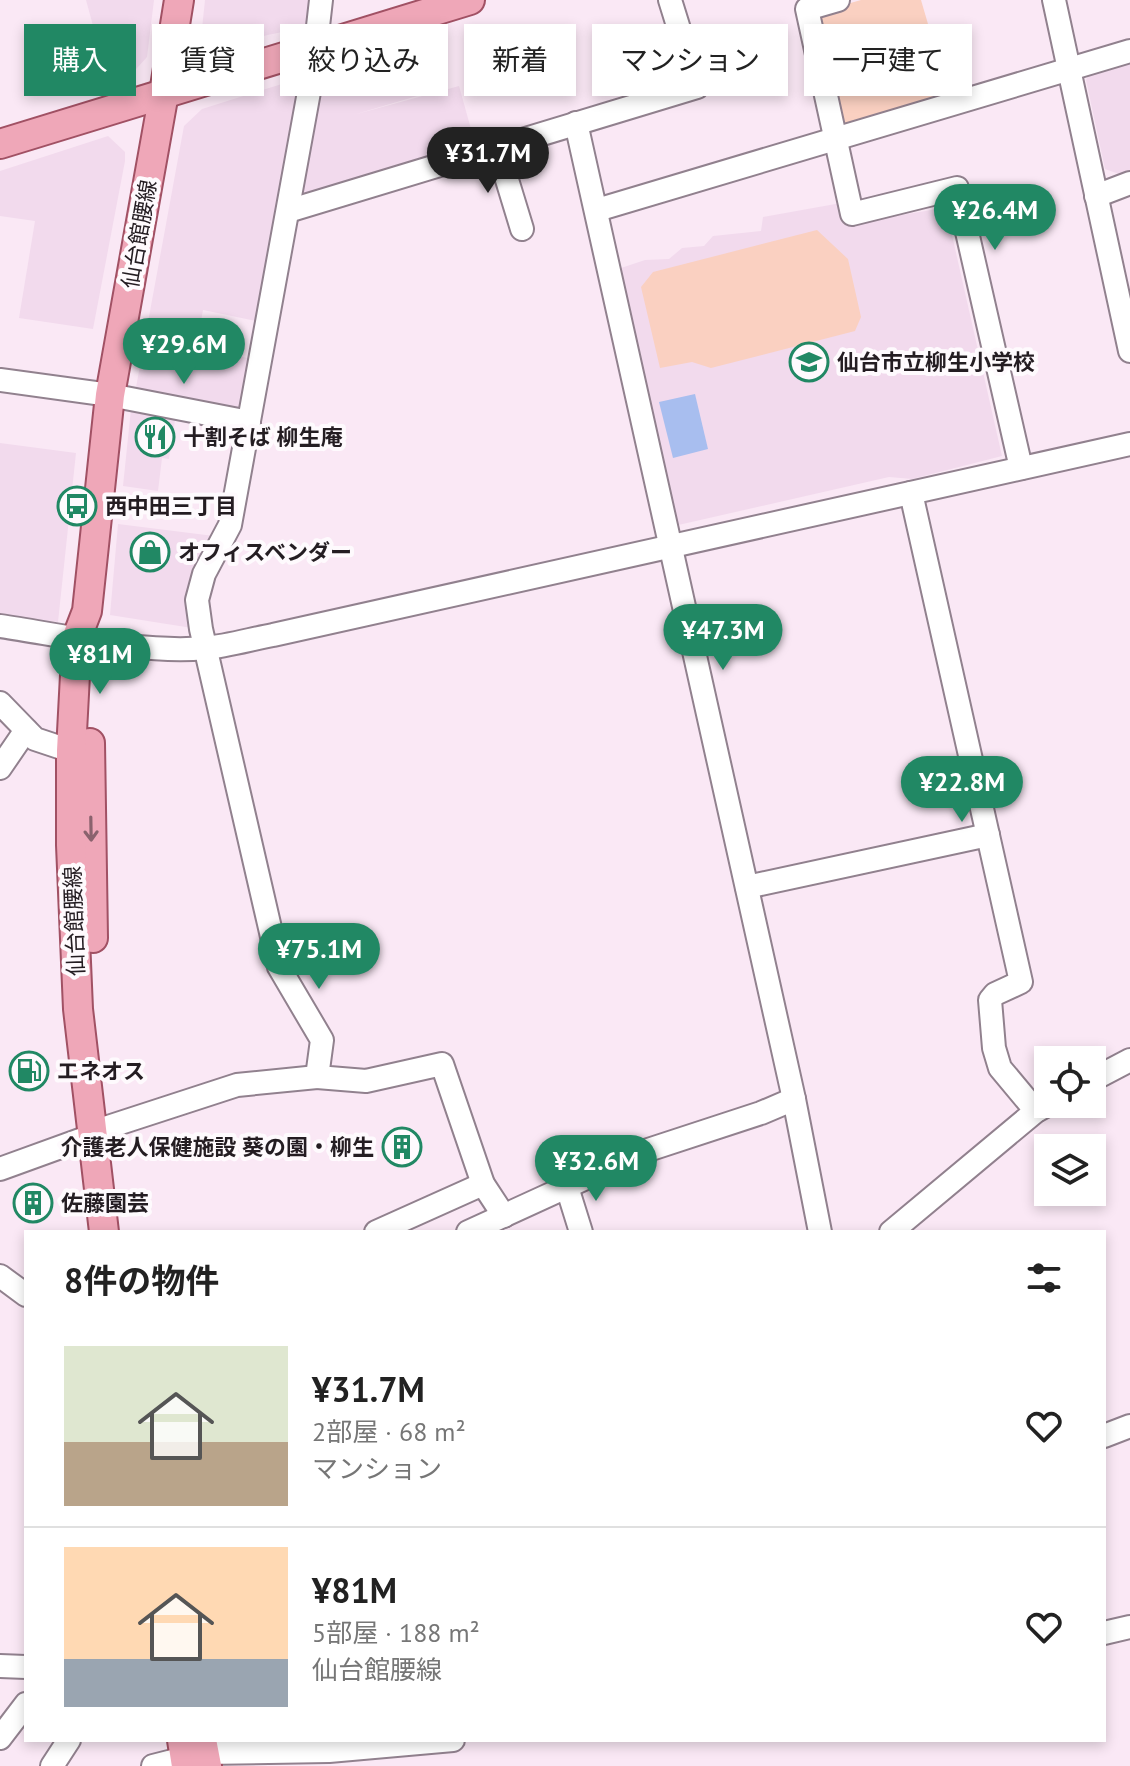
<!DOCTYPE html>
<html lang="ja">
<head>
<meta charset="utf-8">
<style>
	:root { --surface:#fff; --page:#f6f6f6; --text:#222; --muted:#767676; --line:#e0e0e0; --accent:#218864 }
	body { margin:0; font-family:"PT Sans","Noto Sans JP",sans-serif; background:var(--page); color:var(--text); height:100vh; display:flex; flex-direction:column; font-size:30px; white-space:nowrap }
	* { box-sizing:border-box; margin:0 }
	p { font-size:26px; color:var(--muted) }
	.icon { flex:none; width:44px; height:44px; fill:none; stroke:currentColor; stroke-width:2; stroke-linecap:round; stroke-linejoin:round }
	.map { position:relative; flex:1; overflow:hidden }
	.panel { position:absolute; left:24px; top:1230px; width:1082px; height:512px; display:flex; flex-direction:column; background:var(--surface); border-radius:0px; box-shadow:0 4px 12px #0003 }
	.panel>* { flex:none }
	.guide { position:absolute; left:24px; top:24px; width:1082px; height:72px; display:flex; gap:16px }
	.buttons { position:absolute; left:1034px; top:1046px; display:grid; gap:16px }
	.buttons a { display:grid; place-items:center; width:72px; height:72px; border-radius:0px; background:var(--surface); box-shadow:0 4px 12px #0003; font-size:40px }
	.price { position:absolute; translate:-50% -68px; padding:0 18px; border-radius:28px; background:var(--accent); color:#fff; font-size:26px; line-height:52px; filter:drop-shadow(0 2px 4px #0008) }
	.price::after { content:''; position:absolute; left:50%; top:48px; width:24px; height:18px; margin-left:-12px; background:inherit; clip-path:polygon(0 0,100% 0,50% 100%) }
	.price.on { background:#222; color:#fff }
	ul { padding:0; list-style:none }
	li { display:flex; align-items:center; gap:24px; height:200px; padding:0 40px }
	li+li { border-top:2px solid var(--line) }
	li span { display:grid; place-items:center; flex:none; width:224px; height:160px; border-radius:0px; color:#555 }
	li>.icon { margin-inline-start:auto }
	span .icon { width:96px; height:96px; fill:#fffc; stroke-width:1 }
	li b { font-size:34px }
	h2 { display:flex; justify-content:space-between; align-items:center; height:96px; padding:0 40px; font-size:34px }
	.pill { padding:0 28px; border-radius:0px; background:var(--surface); box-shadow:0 4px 12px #0003; font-size:28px; line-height:72px }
	.pill.on { background:var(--accent); color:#fff }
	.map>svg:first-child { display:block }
</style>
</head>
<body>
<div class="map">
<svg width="1130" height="1766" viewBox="0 0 1130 1766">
	<rect width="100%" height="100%" fill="#fae8f5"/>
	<g fill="#f2daed">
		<path d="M86 0H154L147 57 126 80 79 93 65 42 95 33Z"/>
		<path d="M205 0H313L310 26 211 47 201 38Z"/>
		<path d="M403 48 417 96 353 115 459 86 476 147 301 199 296 196 322 71Z"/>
		<path d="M1130 57V170L1119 174 1105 169 1086 80 1093 67Z"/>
		<path d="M304 77 261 322 203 310 196 348 253 359 243 410 135 393 184 126 202 109Z"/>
		<path d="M108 136 125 152V161L93 329 19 318 35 221 0 216V171Z"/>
		<path d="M841 203 848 224 937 209 947 213 1002 456 912 479 889 477 674 526 618 269 645 260 669 259 682 248 704 246 713 236 761 231 763 217Z"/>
		<path d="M131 409 176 414 169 459 162 458 158 491 123 486Z"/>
		<path d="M0 443 76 453 58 622 0 617Z"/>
		<path d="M118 524 214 536 192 628 110 615Z"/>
	</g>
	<g fill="#fad0c1">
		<path d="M861 0H921L949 96 847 127 836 121 815 21 819 12Z"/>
		<path d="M817 230 848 259 861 317 855 331 711 368 692 362 660 368 641 287 653 272Z"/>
	</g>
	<path fill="#a8beef" d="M695 394 708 449 673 458 659 402Z"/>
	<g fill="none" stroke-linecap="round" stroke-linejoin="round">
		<g stroke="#91818e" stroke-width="26">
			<g id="minor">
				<path d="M321 0 313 70 230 525 204 574 197 600 201 629 279 967 322 1040 317 1077 366 1081 442 1064 483 1184 504 1216"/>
				<path d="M838 0 807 9 852 214 957 188 1021 468"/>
				<path d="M1054 0 1130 351"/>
				<path d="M576 123 794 1099 820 1232"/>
				<path d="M497 147 522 229"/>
				<path d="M1096 196 1130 183"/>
				<path d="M597 210 1130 51"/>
				<path d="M288 211 697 87 670 0"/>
				<path d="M0 380 110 395 249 422"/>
				<path d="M911 493 1021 982 995 994 990 1000 994 1048 1000 1068 1036 1111"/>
				<path d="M0 626C61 635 145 654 205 648 228 646 251 639 273 635L1130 444"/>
				<path d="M0 703 35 739 71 751"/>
				<path d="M0 768 26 730"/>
				<path d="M747 887 988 835"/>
				<path d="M1092 1080 1130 1060"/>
				<path d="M108 1127 237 1085 317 1077"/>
				<path d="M0 1169 91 1136"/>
				<path d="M567 1187 581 1232"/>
				<path d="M376 1232 483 1184"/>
				<path d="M468 1232 645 1151 761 1113 794 1099"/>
				<path d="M891 1232 1036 1111 1047 1105"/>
				<path d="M0 1276 26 1295"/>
				<path d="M1104 1436 1130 1426"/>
				<path d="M1104 1633 1130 1627"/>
				<path d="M0 1666 26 1667"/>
				<path d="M0 1738 26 1704"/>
				<path d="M52 1766 69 1740"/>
				<path d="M153 1766 204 1753 329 1751 453 1740"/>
			</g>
		</g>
		<g stroke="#a15164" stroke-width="32">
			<g id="major">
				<path d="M0 144 470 0"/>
				<path d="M90 743 93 938"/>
				<path d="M104 1232 78 1009 71 845V751L77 637 87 611 110 395 164 93 179 0"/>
				<path d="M182 1740 186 1766"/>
				<path d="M202 1740 207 1766"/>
			</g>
		</g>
		<use href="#minor" stroke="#fff" stroke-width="22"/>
		<use href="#major" stroke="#efa7b8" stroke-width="28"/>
	</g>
	<defs><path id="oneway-shaft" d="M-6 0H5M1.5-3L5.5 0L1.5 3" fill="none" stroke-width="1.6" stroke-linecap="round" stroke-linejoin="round" transform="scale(2)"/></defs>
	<use stroke="#8a626d" href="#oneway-shaft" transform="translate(91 829) rotate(89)"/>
	<defs>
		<g id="school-ring" transform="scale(2)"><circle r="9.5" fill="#fefafd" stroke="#218864" stroke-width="1.5"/><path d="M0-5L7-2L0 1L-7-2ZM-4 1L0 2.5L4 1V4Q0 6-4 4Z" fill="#218864"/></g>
		<g id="restaurant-ring" transform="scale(2)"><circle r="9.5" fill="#fefafd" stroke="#218864" stroke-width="1.5"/><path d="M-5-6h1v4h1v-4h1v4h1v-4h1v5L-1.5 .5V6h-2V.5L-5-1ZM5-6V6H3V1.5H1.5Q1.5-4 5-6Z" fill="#218864"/></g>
		<g id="bus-ring" transform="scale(2)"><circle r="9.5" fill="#fefafd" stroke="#218864" stroke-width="1.5"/><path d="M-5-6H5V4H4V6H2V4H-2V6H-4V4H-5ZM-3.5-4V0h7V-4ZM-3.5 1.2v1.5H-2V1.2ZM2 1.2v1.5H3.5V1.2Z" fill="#218864"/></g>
		<g id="shop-ring" transform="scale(2)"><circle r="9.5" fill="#fefafd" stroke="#218864" stroke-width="1.5"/><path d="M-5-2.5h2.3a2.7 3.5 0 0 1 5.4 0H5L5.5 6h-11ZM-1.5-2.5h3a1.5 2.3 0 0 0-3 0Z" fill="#218864"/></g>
		<g id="fuel-ring" transform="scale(2)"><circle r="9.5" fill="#fefafd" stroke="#218864" stroke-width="1.5"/><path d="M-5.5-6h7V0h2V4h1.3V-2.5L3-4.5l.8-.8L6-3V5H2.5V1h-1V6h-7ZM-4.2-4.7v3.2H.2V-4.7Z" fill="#218864"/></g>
		<g id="building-ring" transform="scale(2)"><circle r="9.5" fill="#fefafd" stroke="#218864" stroke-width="1.5"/><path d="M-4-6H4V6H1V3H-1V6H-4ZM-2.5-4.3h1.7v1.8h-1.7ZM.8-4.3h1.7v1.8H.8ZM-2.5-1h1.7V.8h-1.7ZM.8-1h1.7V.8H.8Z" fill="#218864"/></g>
	</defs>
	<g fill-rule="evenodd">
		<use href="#school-ring" x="809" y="362"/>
		<use href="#restaurant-ring" x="155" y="437"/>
		<use href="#bus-ring" x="77" y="506"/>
		<use href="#shop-ring" x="150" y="552"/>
		<use href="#fuel-ring" x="29" y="1071"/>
		<use href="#building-ring" x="402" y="1147"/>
		<use href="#building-ring" x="33" y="1203"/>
	</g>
	<g text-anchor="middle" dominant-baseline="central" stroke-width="8" stroke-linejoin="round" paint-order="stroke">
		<g font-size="22" fill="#241d22" stroke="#fefafd">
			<text transform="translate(139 234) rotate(-80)">仙台館腰線</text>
			<text transform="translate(74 921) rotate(-92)">仙台館腰線</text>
		</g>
		<g font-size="22" font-weight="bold" fill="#241d22" stroke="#fefafd" text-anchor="start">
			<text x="837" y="362">仙台市立柳生小学校</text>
			<text x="183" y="437">十割そば 柳生庵</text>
			<text x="105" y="506">西中田三丁目</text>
			<text x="178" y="552">オフィスベンダー</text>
			<text x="57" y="1071">エネオス</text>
			<text x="374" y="1147" text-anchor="end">介護老人保健施設 葵の園・柳生</text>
			<text x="61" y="1203">佐藤園芸</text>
		</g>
	</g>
</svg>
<div class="buttons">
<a><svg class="icon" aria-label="locate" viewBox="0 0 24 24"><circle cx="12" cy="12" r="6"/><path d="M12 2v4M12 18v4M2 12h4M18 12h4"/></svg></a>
<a><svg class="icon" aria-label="layers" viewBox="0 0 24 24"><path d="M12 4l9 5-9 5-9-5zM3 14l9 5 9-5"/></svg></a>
</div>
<b class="price on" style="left:488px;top:195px">¥31.7M</b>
<b class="price" style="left:995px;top:252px">¥26.4M</b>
<b class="price" style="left:184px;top:386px">¥29.6M</b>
<b class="price" style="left:723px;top:672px">¥47.3M</b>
<b class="price" style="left:100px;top:696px">¥81M</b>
<b class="price" style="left:962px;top:824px">¥22.8M</b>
<b class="price" style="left:319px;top:991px">¥75.1M</b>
<b class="price" style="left:596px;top:1203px">¥32.6M</b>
<div class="guide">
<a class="pill on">購入</a>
<a class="pill">賃貸</a>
<a class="pill">絞り込み</a>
<a class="pill">新着</a>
<a class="pill">マンション</a>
<a class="pill">一戸建て</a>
</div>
<section class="panel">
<h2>8件の物件<svg class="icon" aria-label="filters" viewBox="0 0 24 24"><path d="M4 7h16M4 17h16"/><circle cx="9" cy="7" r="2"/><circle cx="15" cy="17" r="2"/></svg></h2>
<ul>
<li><span style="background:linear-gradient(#dfe7d0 60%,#b9a48a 0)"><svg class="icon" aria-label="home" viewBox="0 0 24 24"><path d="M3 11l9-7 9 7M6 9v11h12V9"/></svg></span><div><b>¥31.7M</b><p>2部屋 · 68 m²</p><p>マンション</p></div><svg class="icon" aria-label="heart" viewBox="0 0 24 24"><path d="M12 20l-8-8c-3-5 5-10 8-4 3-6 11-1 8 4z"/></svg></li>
<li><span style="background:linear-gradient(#ffd9b3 70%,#9aa5b1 0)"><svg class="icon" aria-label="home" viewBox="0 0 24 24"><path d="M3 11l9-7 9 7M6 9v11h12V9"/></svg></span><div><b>¥81M</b><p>5部屋 · 188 m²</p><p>仙台館腰線</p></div><svg class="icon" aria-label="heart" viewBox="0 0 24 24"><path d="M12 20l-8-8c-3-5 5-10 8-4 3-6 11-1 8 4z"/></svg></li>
</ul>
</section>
</div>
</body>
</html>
